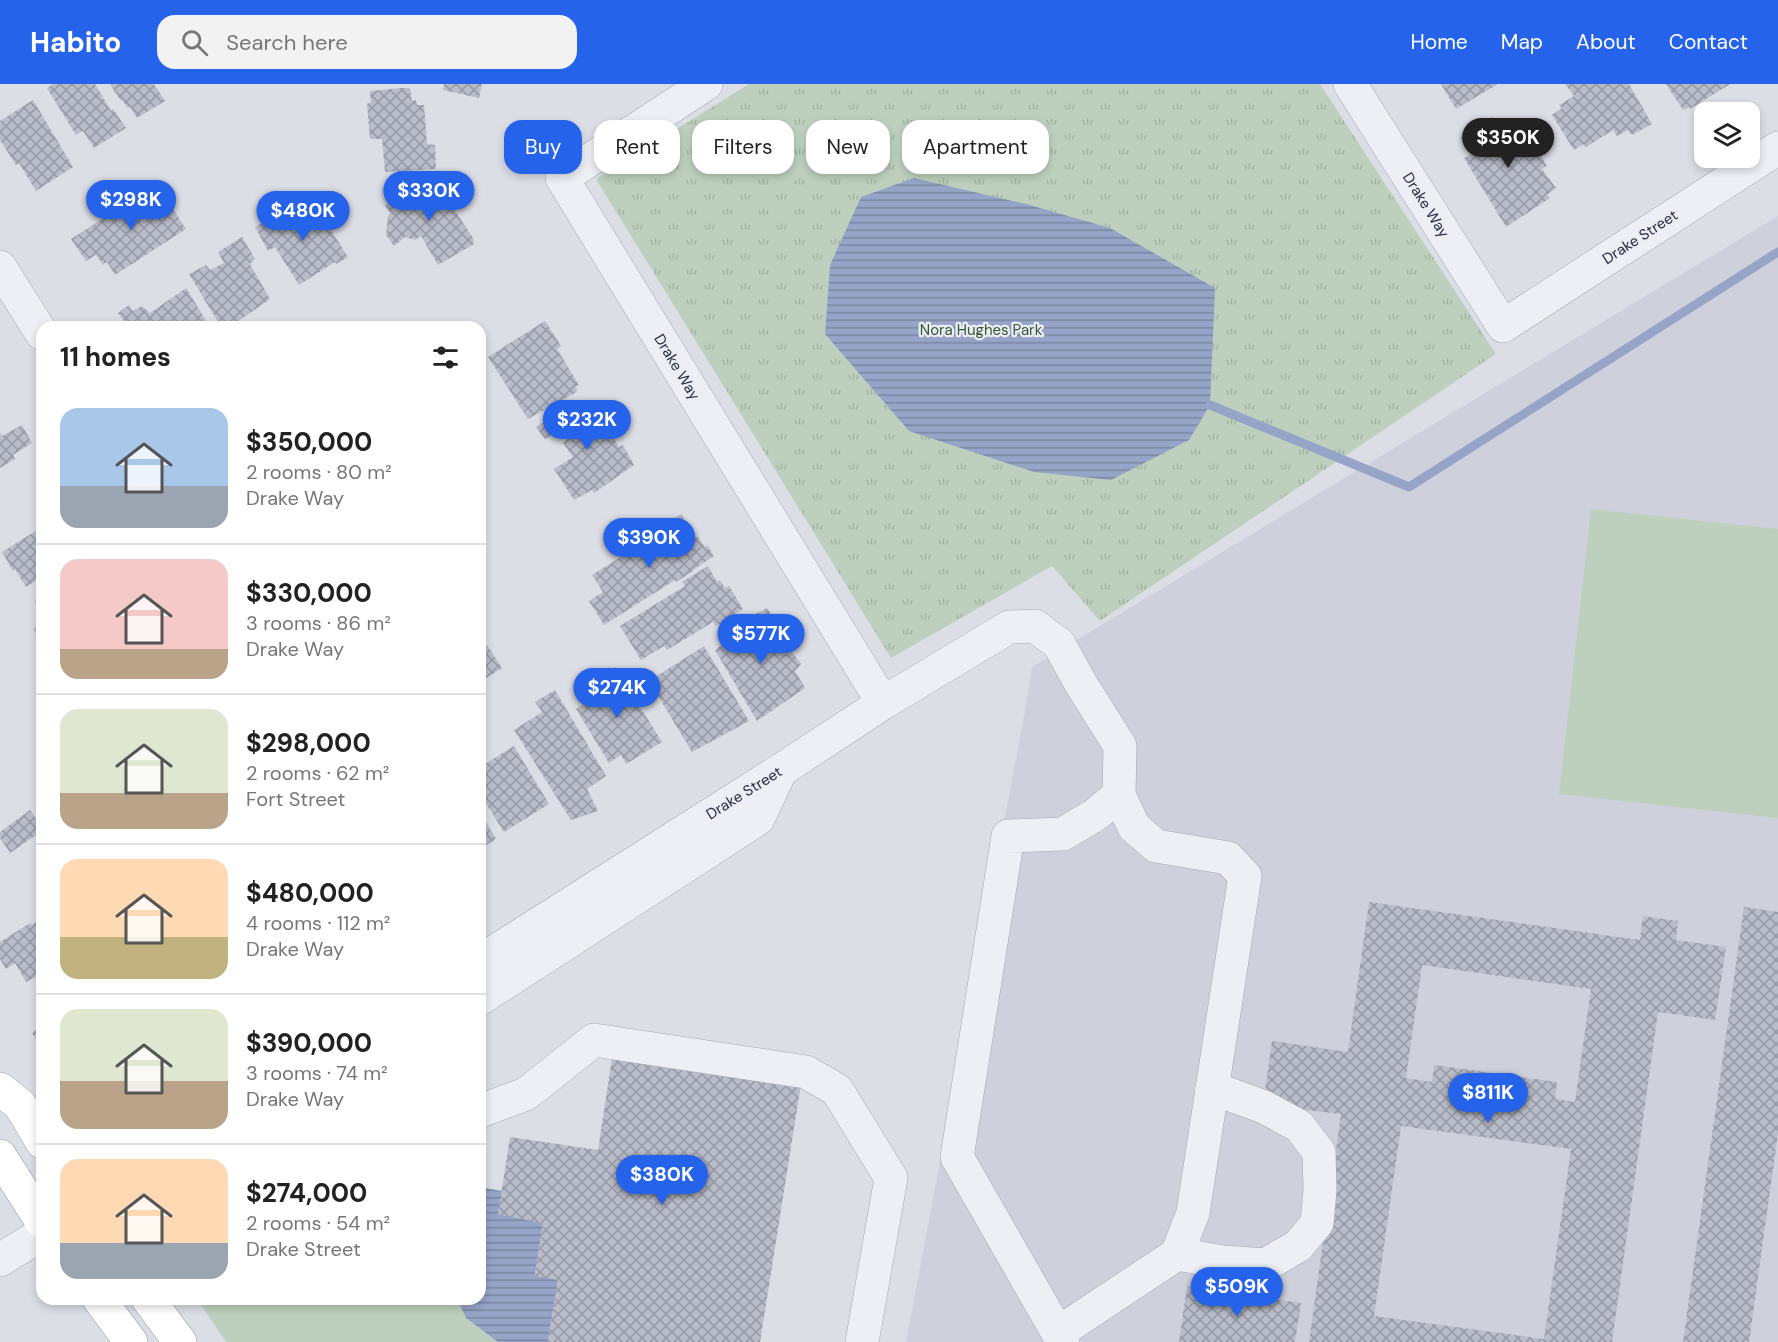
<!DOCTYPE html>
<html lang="en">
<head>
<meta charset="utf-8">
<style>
	:root { --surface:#fff; --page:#f2f2f2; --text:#222; --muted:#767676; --line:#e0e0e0; --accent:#2563eb }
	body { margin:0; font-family:"DM Sans",sans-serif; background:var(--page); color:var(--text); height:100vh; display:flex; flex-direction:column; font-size:22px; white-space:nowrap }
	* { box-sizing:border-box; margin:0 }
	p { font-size:20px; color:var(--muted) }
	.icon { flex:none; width:33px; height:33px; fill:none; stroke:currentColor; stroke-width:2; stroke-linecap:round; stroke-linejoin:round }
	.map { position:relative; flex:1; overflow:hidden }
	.sheet { position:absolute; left:36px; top:237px; width:450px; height:984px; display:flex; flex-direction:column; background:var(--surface); border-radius:18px; box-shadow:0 3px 9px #0003 }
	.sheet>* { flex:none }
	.guide { position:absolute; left:504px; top:36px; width:570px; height:54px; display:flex; gap:12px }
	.tools { position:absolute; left:1694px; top:18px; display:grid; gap:12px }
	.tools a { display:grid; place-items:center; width:66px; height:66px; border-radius:12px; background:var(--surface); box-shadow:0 3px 9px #0003; font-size:30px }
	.price { position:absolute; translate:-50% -51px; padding:0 14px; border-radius:21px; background:var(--accent); color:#fff; font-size:20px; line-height:39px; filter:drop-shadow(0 2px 3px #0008) }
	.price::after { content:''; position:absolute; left:50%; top:36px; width:18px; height:14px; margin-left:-9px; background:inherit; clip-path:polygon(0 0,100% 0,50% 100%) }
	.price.active { background:#222; color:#fff }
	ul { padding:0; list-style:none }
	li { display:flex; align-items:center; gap:18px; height:150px; padding:0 24px }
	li+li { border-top:2px solid var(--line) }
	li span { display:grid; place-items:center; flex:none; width:168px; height:120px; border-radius:18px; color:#555 }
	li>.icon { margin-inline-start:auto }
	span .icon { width:72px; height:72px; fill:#fffc; stroke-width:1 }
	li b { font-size:26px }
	h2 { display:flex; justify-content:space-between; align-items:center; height:72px; padding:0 24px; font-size:26px }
	.tag { padding:0 21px; border-radius:18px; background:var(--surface); box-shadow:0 3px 9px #0003; font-size:21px; line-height:54px }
	.tag.active { background:var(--accent); color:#fff }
	header { display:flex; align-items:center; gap:36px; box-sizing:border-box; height:84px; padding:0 30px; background:var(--accent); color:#fff }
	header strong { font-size:28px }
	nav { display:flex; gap:33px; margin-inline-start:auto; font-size:21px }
	.search { width:420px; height:54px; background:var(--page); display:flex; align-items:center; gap:15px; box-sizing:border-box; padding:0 21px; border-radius:18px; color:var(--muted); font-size:22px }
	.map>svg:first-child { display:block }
</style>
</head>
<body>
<header>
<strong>Habito</strong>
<div class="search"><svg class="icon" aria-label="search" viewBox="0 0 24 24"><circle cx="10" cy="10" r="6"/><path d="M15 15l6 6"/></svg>Search here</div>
<nav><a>Home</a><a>Map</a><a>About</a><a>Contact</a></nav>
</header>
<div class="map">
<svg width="1778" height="1258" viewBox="0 0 1778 1258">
	<defs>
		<pattern id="park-tufts" width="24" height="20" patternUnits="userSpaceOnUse" patternTransform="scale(1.5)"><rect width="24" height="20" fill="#bed0bd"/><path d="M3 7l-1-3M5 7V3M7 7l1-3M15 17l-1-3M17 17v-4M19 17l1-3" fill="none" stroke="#a3b3a3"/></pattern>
		<pattern id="water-rules" width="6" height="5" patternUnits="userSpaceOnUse" patternTransform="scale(1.5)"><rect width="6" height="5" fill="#96a4c7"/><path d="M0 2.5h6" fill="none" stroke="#7a86a3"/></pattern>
		<pattern id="building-cross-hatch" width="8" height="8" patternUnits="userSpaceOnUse" patternTransform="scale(1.5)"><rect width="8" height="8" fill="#b9bcc9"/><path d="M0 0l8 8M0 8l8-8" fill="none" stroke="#9699a4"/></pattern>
	</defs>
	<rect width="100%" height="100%" fill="#dcdee6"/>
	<path fill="#ced0db" d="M1778 132V1258H906L1025 627 1032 583Z"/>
	<g fill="#bed0bd">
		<path d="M1591 425 1778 445V734L1559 710Z"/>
		<path d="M197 1215H457L466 1234 498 1258H226Z"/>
	</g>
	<path fill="url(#park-tufts)" d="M749 0H1320L1496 270 1100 537 1052 482 891 574 596 95Z"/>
	<g fill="url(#water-rules)">
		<path d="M914 94 1026 120 1110 144 1215 204 1210 321 1189 356 1111 396 1034 388 909 347 825 250 830 181 861 113Z"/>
		<path d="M480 1103 502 1107 499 1130 543 1139 535 1191 558 1196 548 1258H498L466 1234 457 1215H480Z"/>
	</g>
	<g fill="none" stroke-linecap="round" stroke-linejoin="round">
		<path stroke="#96a4c7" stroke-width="9" d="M1210 321 1409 403 1778 168"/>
	</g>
	<g fill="url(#building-cross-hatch)" fill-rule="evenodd">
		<path d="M53 0H95L111 27 113 25 126 44 94 64 83 47 76 51 47 4Z"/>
		<path d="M110 0H154L165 17 137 34 130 23 128 24 122 16 121 17Z"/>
		<path d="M444 0H482L479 14 443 6Z"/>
		<path d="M1441 0H1498L1456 25Z"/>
		<path d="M1565 0H1629L1652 40 1632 51 1628 46 1617 52 1613 46 1586 63 1584 60 1574 66 1552 31 1562 24 1559 21 1574 12Z"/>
		<path d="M1666 0H1730L1690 25 1689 23 1683 26Z"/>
		<path d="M401 4H410L412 17 416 16 417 21H424L427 60 435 61 436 85 385 88 382 55H370L367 20 371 18 370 7Z"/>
		<path d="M33 16 73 83 36 107 19 79 16 81 0 56V37Z"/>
		<path d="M1492 33 1505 51 1522 40 1547 82 1542 85 1556 104 1547 111 1550 114 1506 143 1464 74 1471 71 1460 53Z"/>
		<path d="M430 99 434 106 445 103 458 121 454 125 473 154 474 160 438 181 421 152 415 156 405 153 394 162 386 151 388 132 390 129 385 121 403 108 406 114Z"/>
		<path d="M157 100 186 145 115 191 107 178 103 181 96 171 86 177 71 155Z"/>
		<path d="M312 116 348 173 336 180 335 178 299 201 275 163 268 167 255 143 279 129 285 139 288 137 299 131 296 126Z"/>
		<path d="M242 153 255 175 250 180 270 215 237 238 239 241 235 243H221L189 190 206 181 210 186 224 179 218 168Z"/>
		<path d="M186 204 210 243H128L118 229 129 221 133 227 142 222 150 229Z"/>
		<path d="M545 237 561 262 557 265 579 301 576 302 577 308 528 335 488 273Z"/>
		<path d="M579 316 585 326 590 323 601 342 605 339 619 363 623 361 634 381 594 409 592 406 574 416 554 385 573 373 563 359 570 352 565 343 545 355 536 343Z"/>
		<path d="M22 341 32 359 13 371 15 375 0 384V349L2 352Z"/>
		<path d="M681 430 696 453 697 452 705 463 707 461 714 472 693 486V487L676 498 675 496 604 541 589 517 603 508 592 491 661 448 658 444Z"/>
		<path d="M42 443V493L26 503 15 485 13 487 2 468Z"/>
		<path d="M708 482 717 498 720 496 725 504 729 502 743 525 716 542 713 538 667 566 664 562 641 576 620 542 685 502 682 498Z"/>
		<path d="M42 512V529L35 517Z"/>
		<path d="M767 524 783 549 776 554 784 570 792 568 801 580 795 587 805 604 757 637 715 566 744 545 740 538Z"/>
		<path d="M42 539V559L33 545Z"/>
		<path d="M487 561 502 584 480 598V566Z"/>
		<path d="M704 562 749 637 692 668 649 597Z"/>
		<path d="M615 583 662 658 626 680 621 671 609 679 576 625 588 617 581 605Z"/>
		<path d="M480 601 487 613 480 618Z"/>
		<path d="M555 606 606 692 587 705 598 727 571 736 514 646 542 628 535 618Z"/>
		<path d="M514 662 549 720 504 748 480 710V683Z"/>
		<path d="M30 726 42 743V747L10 769 0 754V748Z"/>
		<path d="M480 728 496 755 480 765Z"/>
		<path d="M1369 818 1640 856 1643 832 1678 837 1676 856 1726 863 1715 936 1658 928 1612 1258H1309L1341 1030 1263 1021 1272 957 1348 968ZM1422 881 1591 905 1575 1018 1555 1015 1557 998 1434 981 1432 998 1406 994ZM1401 1042 1571 1065 1544 1255 1374 1232Z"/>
		<path d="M1744 823 1778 828V1049L1749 1258H1683Z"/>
		<path d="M40 836 42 890 26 898 15 879 6 885 0 875V858L30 839 31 841Z"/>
		<path d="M42 942V964L32 949Z"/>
		<path d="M613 968 801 1000 760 1258H548L558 1196 535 1192 543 1139 498 1130 510 1053 598 1066Z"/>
		<path d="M1187 1202 1301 1219 1295 1258H1179Z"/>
	</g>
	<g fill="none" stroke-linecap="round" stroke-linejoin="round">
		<g stroke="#a5a8b3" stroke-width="34">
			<g id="minor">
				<path d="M706 0 562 94 883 619"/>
				<path d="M1350 0 1503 242 1778 64"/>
				<path d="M0 183 42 250"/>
				<path d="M480 877 781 686 883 619 1009 543 1035 542 1059 560 1081 600 1120 662 1119 711 1134 743 1156 762 1228 774 1245 792 1193 1129 1177 1170 1058 1249"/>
				<path d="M480 915 758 735 781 686"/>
				<path d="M480 1027 526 1010 594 956 806 988 837 1006 891 1094 862 1258"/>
				<path d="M1177 1170 1223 1178 1265 1181 1298 1162 1317 1139 1320 1106 1319 1068 1299 1042 1264 1023 1212 1004"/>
				<path d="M0 1176 42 1150"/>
				<path d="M1063 1258 957 1073 1008 752 1063 750 1095 731 1119 711"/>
			</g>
		</g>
		<g stroke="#9ba0b1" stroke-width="34">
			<g id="major">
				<path d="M0 1005 20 1021 42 1058"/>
				<path d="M0 1072 42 1138"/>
				<path d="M99 1215 131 1258"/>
				<path d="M148 1215 180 1258"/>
			</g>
		</g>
		<use href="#minor" stroke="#eeeff4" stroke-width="33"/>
		<use href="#major" stroke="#fff" stroke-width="33"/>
	</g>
	<g text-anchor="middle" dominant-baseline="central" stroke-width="4.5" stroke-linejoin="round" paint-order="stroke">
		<g font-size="15" fill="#262a3c" stroke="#ebedf4">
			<text transform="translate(1426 121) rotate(58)">Drake Way</text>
			<text transform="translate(1640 153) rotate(-33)">Drake Street</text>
			<text transform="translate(677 283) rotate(59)">Drake Way</text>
			<text transform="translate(744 709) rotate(-32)">Drake Street</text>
		</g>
		<g font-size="15" fill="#335833" stroke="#ebedf4">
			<text x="981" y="246">Nora Hughes Park</text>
		</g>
	</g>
</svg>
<div class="tools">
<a><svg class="icon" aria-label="layers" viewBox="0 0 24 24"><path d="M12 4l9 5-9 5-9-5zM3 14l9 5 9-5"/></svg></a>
</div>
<b class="price active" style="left:1508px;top:85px">$350K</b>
<b class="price" style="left:429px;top:138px">$330K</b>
<b class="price" style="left:131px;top:147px">$298K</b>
<b class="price" style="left:303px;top:158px">$480K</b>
<b class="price" style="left:587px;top:367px">$232K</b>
<b class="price" style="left:649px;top:485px">$390K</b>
<b class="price" style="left:761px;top:581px">$577K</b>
<b class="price" style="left:617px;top:635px">$274K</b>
<b class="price" style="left:1488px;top:1040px">$811K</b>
<b class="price" style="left:662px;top:1122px">$380K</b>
<b class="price" style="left:1237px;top:1234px">$509K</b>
<div class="guide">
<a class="tag active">Buy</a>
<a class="tag">Rent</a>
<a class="tag">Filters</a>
<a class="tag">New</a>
<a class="tag">Apartment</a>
</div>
<section class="sheet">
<h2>11 homes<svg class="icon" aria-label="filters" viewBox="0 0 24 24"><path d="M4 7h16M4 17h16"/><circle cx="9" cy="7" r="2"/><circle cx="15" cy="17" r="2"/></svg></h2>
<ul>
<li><span style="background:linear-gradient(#a9c7e8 65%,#9aa5b1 0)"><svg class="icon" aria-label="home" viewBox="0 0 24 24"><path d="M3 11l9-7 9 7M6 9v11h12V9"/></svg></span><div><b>$350,000</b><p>2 rooms · 80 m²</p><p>Drake Way</p></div></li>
<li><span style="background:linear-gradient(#f6c9c9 75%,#b9a48a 0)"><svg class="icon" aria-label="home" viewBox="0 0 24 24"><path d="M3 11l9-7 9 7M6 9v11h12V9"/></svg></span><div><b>$330,000</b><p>3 rooms · 86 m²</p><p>Drake Way</p></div></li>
<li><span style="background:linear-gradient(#dfe7d0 70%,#b9a48a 0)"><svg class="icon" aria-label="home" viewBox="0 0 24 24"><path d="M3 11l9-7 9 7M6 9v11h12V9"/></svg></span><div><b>$298,000</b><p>2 rooms · 62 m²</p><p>Fort Street</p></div></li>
<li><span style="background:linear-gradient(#ffd9b3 65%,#c2b280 0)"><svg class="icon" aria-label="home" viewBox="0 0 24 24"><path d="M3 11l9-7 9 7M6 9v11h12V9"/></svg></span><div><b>$480,000</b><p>4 rooms · 112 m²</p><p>Drake Way</p></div></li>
<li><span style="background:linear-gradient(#dfe7d0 60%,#b9a48a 0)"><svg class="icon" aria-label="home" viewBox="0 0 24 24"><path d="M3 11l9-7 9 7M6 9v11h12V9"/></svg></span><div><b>$390,000</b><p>3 rooms · 74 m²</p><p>Drake Way</p></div></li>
<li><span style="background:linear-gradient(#ffd9b3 70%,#9aa5b1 0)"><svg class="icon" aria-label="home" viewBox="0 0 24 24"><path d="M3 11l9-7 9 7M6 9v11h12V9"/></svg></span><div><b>$274,000</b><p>2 rooms · 54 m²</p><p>Drake Street</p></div></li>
</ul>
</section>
</div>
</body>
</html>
